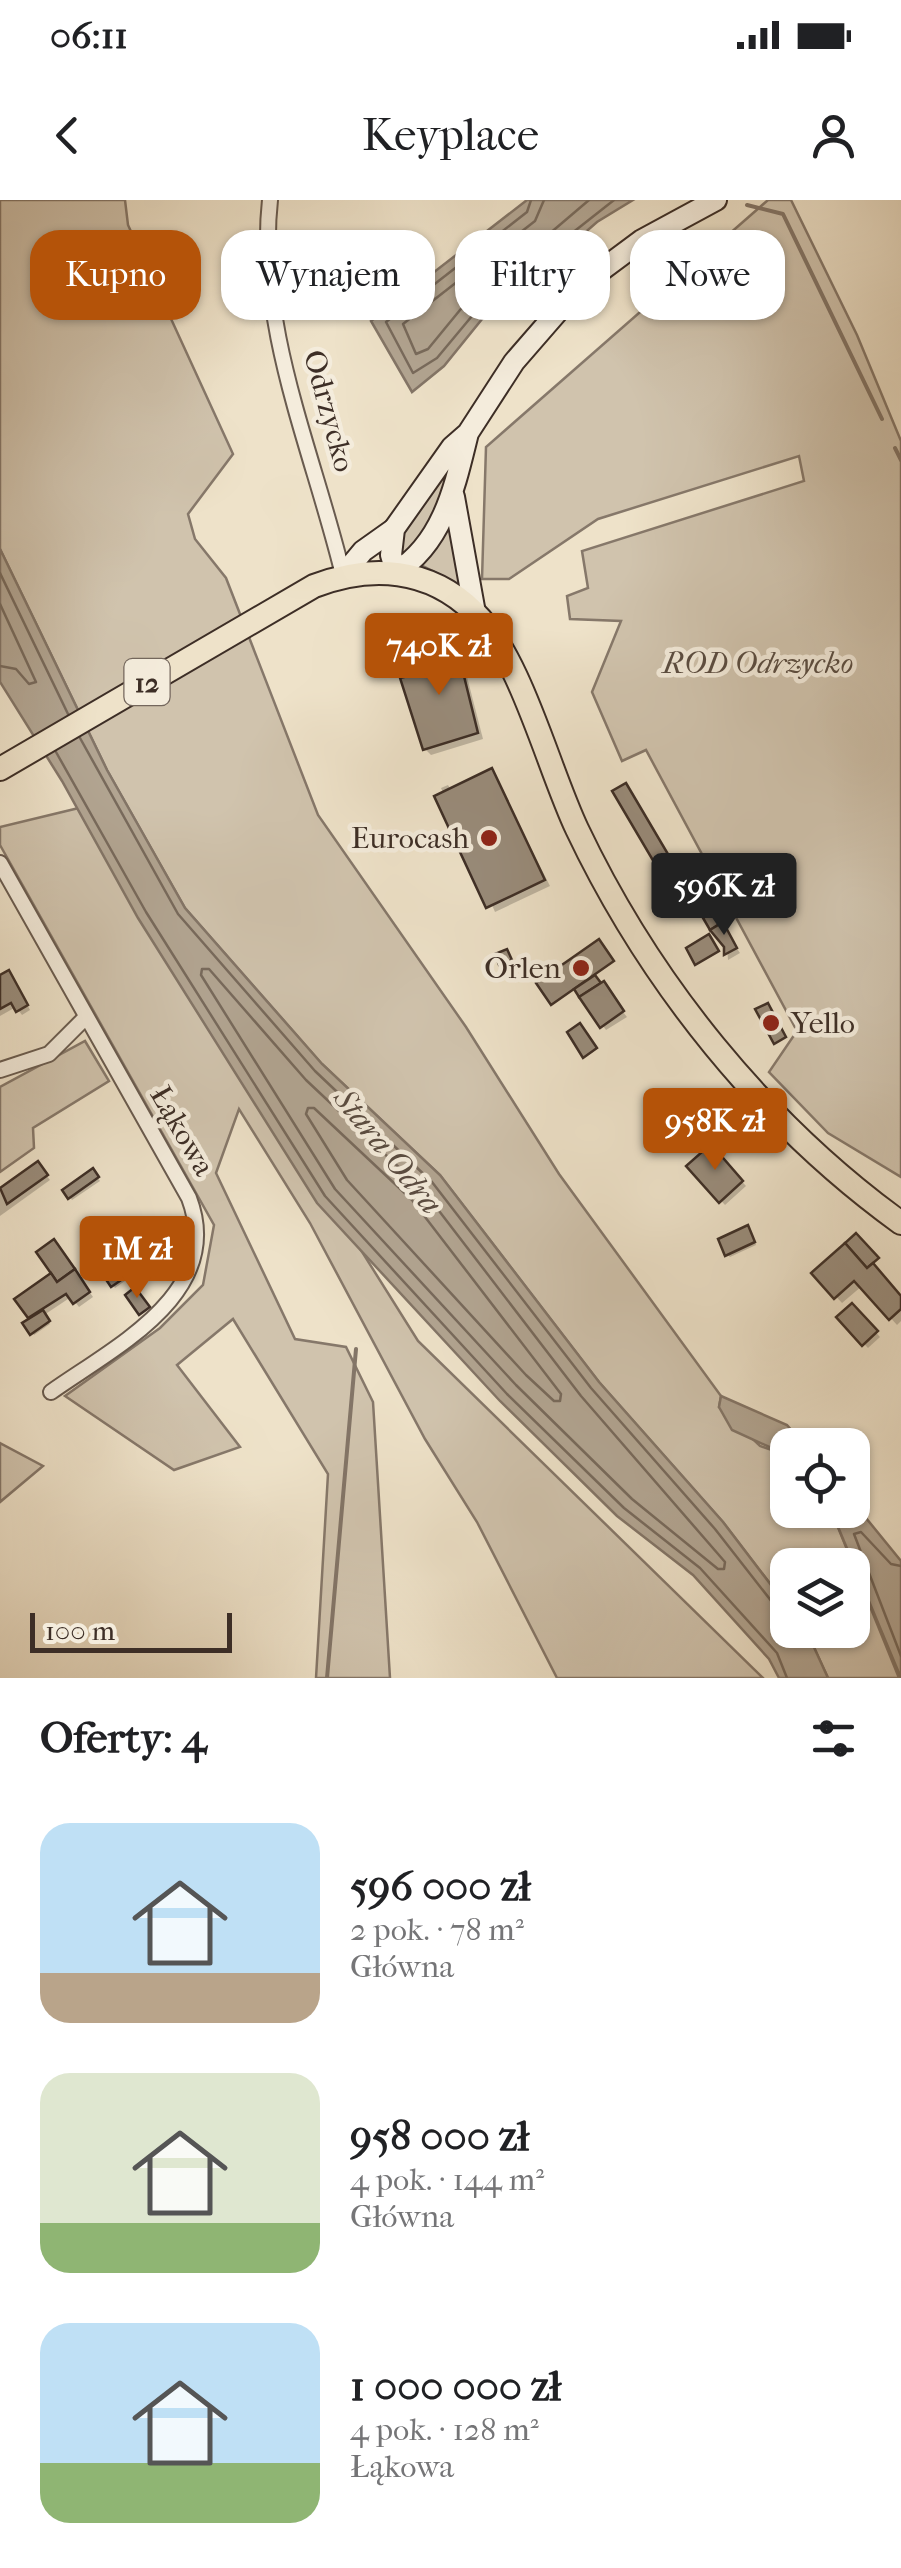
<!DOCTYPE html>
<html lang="pl">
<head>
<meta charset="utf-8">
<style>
	:root { --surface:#fff; --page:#f6f6f6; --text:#202124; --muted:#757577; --accent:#b45309 }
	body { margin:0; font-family:"IM FELL French Canon",serif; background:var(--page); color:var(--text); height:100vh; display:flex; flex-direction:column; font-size:38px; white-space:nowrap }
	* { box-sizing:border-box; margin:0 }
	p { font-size:32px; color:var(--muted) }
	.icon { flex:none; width:55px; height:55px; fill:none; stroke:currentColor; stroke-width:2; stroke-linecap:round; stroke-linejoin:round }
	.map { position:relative; height:1478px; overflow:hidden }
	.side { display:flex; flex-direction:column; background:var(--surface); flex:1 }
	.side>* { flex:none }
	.banner { position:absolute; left:30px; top:30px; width:842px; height:90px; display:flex; gap:20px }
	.buttons { position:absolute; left:770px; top:1228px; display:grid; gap:20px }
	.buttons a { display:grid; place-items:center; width:100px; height:100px; border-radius:20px; background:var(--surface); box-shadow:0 2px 8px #0004; font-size:50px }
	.scale { position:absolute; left:30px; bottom:25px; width:202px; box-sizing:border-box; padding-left:10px; border:5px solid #3d2e26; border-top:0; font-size:28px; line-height:35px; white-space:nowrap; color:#3d2e26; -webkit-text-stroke:8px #f4ecdc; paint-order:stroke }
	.price { position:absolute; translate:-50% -85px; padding:0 22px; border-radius:10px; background:var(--accent); color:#fff; font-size:32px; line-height:65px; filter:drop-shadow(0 2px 5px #0008) }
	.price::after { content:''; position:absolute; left:50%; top:60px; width:30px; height:22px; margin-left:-15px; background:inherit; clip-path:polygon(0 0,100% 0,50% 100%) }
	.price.active { background:#222; color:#fff }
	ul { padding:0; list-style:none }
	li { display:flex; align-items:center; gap:30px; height:250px; padding:0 40px }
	li span { display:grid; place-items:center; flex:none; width:280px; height:200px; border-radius:30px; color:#555 }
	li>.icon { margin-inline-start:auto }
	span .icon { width:120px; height:120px; fill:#fffc; stroke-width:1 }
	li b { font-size:42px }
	h2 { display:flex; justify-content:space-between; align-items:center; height:120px; padding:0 40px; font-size:42px }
	.chip { padding:0 35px; border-radius:30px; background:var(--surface); box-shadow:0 2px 8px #0004; font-size:35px; line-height:90px }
	.chip.active { background:var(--accent); color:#fff }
	.status { display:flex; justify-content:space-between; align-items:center; height:70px; padding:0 50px; background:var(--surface); direction:ltr }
	.status svg { height:28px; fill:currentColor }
	header { display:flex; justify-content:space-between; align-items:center; height:130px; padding:0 40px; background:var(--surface); font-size:45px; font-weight:600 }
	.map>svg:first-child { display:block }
</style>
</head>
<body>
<div class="status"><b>06:11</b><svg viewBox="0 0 49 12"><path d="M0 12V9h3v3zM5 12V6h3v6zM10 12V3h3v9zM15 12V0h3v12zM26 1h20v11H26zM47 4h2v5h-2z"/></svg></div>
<header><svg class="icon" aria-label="back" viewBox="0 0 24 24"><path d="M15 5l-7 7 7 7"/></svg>Keyplace<svg class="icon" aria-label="person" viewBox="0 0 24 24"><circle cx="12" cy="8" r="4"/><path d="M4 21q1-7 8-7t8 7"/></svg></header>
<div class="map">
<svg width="901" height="1478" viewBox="0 0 901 1478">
	<rect width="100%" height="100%" fill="#eee2c9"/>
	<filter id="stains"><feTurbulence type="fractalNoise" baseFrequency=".002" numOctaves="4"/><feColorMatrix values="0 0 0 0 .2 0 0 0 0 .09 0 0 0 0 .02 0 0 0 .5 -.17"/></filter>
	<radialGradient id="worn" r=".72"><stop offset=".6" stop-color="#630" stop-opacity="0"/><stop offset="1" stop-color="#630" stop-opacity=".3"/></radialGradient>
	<g fill="#d0c3ad" stroke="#86786a" stroke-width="2.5">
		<path d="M0 0H125L128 25 233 254 188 314 195 339 226 378 318 615 466 827 559 974 721 1196 719 1207 760 1246 787 1255 788 1310H831L899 1478H828L806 1430H852V1365H788L787 1406 723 1322 599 1182 440 975 322 864 185 708 107 570 0 349Z"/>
		<path d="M768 0H791L857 135 901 241V977L828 933 769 872 797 831 646 550 622 561 592 492 621 421 570 419 567 396 588 388 582 351 804 281 799 256 598 319 509 379H482L486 247Z"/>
		<path d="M457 248 435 315 402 362 397 344Z"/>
		<path d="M450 315 464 387 421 365Z"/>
		<path d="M83 607 418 1141 763 1478H557L477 1322 425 1239 310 1023 239 909 216 973 295 1139 346 1147 373 1202 390 1478H316L328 1274 233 1119 177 1165 240 1247 174 1270 65 1196 160 1128 203 1085 214 1025 0 645V627Z"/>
		<path d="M85 841 109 881 33 928 34 948 0 972V887Z"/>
		<path d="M0 1243 43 1266 0 1302Z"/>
	</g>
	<g fill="#b2a592" stroke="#837567" stroke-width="2.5">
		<path d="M527 0H633L597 22 549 64 508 87 444 166 412 192 371 121Z"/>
		<path d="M0 349 107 570 185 708 322 864 440 975 599 1182 723 1322 787 1406 788 1430 807 1432 828 1478H779L769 1459 693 1375 617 1316 500 1201 317 1003 138 718 62 581 0 482Z"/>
		<path d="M721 1196 787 1225 804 1245H788L787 1255 732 1230 719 1207Z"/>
		<path d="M853 1302 901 1361V1478L831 1310H852Z"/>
	</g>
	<g fill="#0003">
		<path d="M458 462 465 469 483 539 431 555 425 549Z"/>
		<path d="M492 571 550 686 495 712 441 588 448 585 451 590Z"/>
		<path d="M630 590 689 690 708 677 715 690 697 700 691 693 681 699 676 694Z"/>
		<path d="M714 715 740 753 728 760 727 746 712 728Z"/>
		<path d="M598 742 612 762 594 776 627 817 606 830 576 788 553 803 539 783Z"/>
		<path d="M0 778H13L30 810 22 815 16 807 0 816Z"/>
		<path d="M711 948 746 986 725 1005 690 966Z"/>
		<path d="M38 965 50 980 0 1016V992Z"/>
		<path d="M93 972 100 981 72 1000 65 991Z"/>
		<path d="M750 1031 756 1045 730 1057 727 1054Z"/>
		<path d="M877 1059 871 1065 901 1098V1121L897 1125 862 1086 842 1103 814 1073Z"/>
		<path d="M123 1064 129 1078 115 1088 107 1076Z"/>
		<path d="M79 1077 93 1097 79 1107 71 1097 44 1115 50 1124 34 1135 25 1123 32 1119 18 1099Z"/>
		<path d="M852 1106 880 1137 868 1148 840 1118Z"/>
	</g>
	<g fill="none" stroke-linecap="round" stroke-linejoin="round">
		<g stroke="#786a5c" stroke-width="2.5">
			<path d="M531 0 527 12 386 122 413 173 437 158 502 80 543 56 614 0"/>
			<path d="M544 0 535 21 403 124 416 154 428 149 492 71 535 46 589 0"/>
			<path d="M0 373 68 514"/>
			<path d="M0 404 36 482 29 484 16 469 0 466"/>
			<path d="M80 538 178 714 315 871 432 982 591 1188 715 1329 776 1407 788 1411"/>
			<path d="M56 552 146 712 325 996 507 1194 624 1308 700 1368 777 1453 787 1478"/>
			<path d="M202 769H209L306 880 423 990 581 1196 725 1362 724 1369H718L632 1299 516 1185 335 989 201 775Z"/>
			<path d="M308 908H314L412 1000 561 1194 560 1201H554L526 1175 347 980 306 914Z"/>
			<path d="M901 1366 891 1364 861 1332 854 1334 901 1456"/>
		</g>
		<g stroke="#837567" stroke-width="4">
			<path d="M747 5 783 14 882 219"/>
			<path d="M895 248 901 260"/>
			<path d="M327 1478 356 1149"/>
		</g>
	</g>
	<g fill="#998c7b" stroke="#3d2e26" stroke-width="2.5">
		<path d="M438 444 460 460 478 533 423 550 400 478 412 475V464L421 448Z"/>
		<path d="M492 568 545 680 486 708 434 596Z"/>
		<path d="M626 583 688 688 674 696 612 591Z"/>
		<path d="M706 672 714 687 692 700 686 690Z"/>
		<path d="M715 712 721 723 710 730 703 718Z"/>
		<path d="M723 722 737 748 724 755V747L710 730Z"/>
		<path d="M709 734 719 751 695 765 686 748Z"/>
		<path d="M599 739 614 761 551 805 536 783Z"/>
		<path d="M507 749 512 760 499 765 495 754Z"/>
		<path d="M9 770 28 805 16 812 11 803 0 809V775Z"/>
		<path d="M595 775 601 783 579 797 574 789Z"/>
		<path d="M604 781 624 811 600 828 579 797Z"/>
		<path d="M768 803 786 837 774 844 755 809Z"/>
		<path d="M580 823 597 848 583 858 567 832Z"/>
		<path d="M711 944 743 981 719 1003 686 966Z"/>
		<path d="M38 961 48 975 7 1004 0 988Z"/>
		<path d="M93 968 99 977 68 999 62 990Z"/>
		<path d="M748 1025 755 1042 725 1056 718 1039Z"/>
		<path d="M856 1033 879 1058 867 1068 845 1043Z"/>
		<path d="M54 1039 75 1069 57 1082 36 1052Z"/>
		<path d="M845 1043 867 1068 873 1063 901 1096V1109L889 1120 854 1081 834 1099 811 1073Z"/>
		<path d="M124 1061 129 1069 127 1076 111 1087 103 1075Z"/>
		<path d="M75 1069 90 1092 73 1104 66 1094 28 1118 14 1099 51 1073 57 1082Z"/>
		<path d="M135 1087 150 1107 139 1115 125 1095Z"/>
		<path d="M852 1103 878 1131 862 1146 836 1117Z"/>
		<path d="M43 1110 50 1121 30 1135 22 1123Z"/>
	</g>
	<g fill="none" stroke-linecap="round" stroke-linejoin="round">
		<g stroke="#695b4f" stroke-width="18">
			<g id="minor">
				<path d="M270 0C256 126 314 254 343 375"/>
				<path d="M0 663 189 998C225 1093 116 1146 51 1192"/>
				<path d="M0 870 49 854 85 818"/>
			</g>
		</g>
		<g stroke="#3d2e26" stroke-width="24">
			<g id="secondary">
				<path d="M468 233C455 285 444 342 396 372L391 355 394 329 452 247 468 233 514 162 580 86 642 40 716 0"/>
				<path d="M454 297 475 413"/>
				<path d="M343 375 363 351 394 329"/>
			</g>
		</g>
		<g stroke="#3d2e26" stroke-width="26">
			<path id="primary" d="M0 569 314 386C371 364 429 368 474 412 521 457 548 568 577 629 650 783 763 923 901 1023"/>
		</g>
		<use href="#minor" stroke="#f4ecdc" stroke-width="14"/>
		<use href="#secondary" stroke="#f4ecdc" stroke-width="20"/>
		<use href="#primary" stroke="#eee2c9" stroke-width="22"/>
	</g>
	<g fill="#8f2418" stroke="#f4ecdc" stroke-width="4">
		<circle cx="489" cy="638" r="10"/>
		<circle cx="581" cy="768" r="10"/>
		<circle cx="771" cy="823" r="10"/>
	</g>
	<g text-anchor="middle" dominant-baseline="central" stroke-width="9" stroke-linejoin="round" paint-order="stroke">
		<rect fill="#f4ecdc" stroke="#74675d" stroke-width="2.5" x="124.5" y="459" width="45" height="46" rx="8"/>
		<g font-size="28" font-weight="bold" fill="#3d2e26">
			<text x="147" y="482">12</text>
		</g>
		<g font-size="30" fill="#3d2e26" stroke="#f4ecdc">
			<text transform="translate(329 211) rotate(75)">Odrzycko</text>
			<text transform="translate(182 931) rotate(60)">Łąkowa</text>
		</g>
		<g font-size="30" font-style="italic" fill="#5a4c41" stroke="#f4ecdc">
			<text x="758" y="463">ROD Odrzycko</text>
		</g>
		<g font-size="30" fill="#3d2e26" stroke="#f4ecdc" text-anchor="end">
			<text x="469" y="638">Eurocash</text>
			<text x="561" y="768">Orlen</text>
			<text x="791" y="823" text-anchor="start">Yello</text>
		</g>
		<g font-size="32" font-style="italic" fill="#5a4c41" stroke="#f4ecdc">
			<text transform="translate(388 951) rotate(51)">Stara Odra</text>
		</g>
	</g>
	<rect width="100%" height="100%" filter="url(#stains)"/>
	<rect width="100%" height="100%" fill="url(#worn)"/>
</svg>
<div class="buttons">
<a><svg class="icon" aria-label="locate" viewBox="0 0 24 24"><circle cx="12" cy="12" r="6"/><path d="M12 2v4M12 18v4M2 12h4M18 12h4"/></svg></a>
<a><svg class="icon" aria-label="layers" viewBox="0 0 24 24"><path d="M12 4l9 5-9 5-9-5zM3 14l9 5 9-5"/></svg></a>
</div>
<div class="scale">100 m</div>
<b class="price" style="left:439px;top:498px">740K zł</b>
<b class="price active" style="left:724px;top:738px">596K zł</b>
<b class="price" style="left:715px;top:973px">958K zł</b>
<b class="price" style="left:137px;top:1101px">1M zł</b>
<div class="banner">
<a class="chip active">Kupno</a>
<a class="chip">Wynajem</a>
<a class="chip">Filtry</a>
<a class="chip">Nowe</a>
</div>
</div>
<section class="side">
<h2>Oferty: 4<svg class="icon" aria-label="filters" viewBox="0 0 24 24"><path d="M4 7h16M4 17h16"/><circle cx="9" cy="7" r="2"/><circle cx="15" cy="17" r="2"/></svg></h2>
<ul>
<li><span style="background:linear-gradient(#bfe0f5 75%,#b9a48a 0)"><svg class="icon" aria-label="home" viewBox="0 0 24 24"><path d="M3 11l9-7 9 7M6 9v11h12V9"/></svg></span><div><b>596 000 zł</b><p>2 pok. · 78 m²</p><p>Główna</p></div></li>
<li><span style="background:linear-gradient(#dfe7d0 75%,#8fb573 0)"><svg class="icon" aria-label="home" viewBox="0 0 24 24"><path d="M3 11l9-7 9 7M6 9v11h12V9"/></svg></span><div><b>958 000 zł</b><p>4 pok. · 144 m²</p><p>Główna</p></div></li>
<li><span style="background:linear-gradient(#bfe0f5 70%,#8fb573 0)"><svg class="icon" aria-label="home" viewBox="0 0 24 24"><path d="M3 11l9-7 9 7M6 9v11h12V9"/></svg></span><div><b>1 000 000 zł</b><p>4 pok. · 128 m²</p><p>Łąkowa</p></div></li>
</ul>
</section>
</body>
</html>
